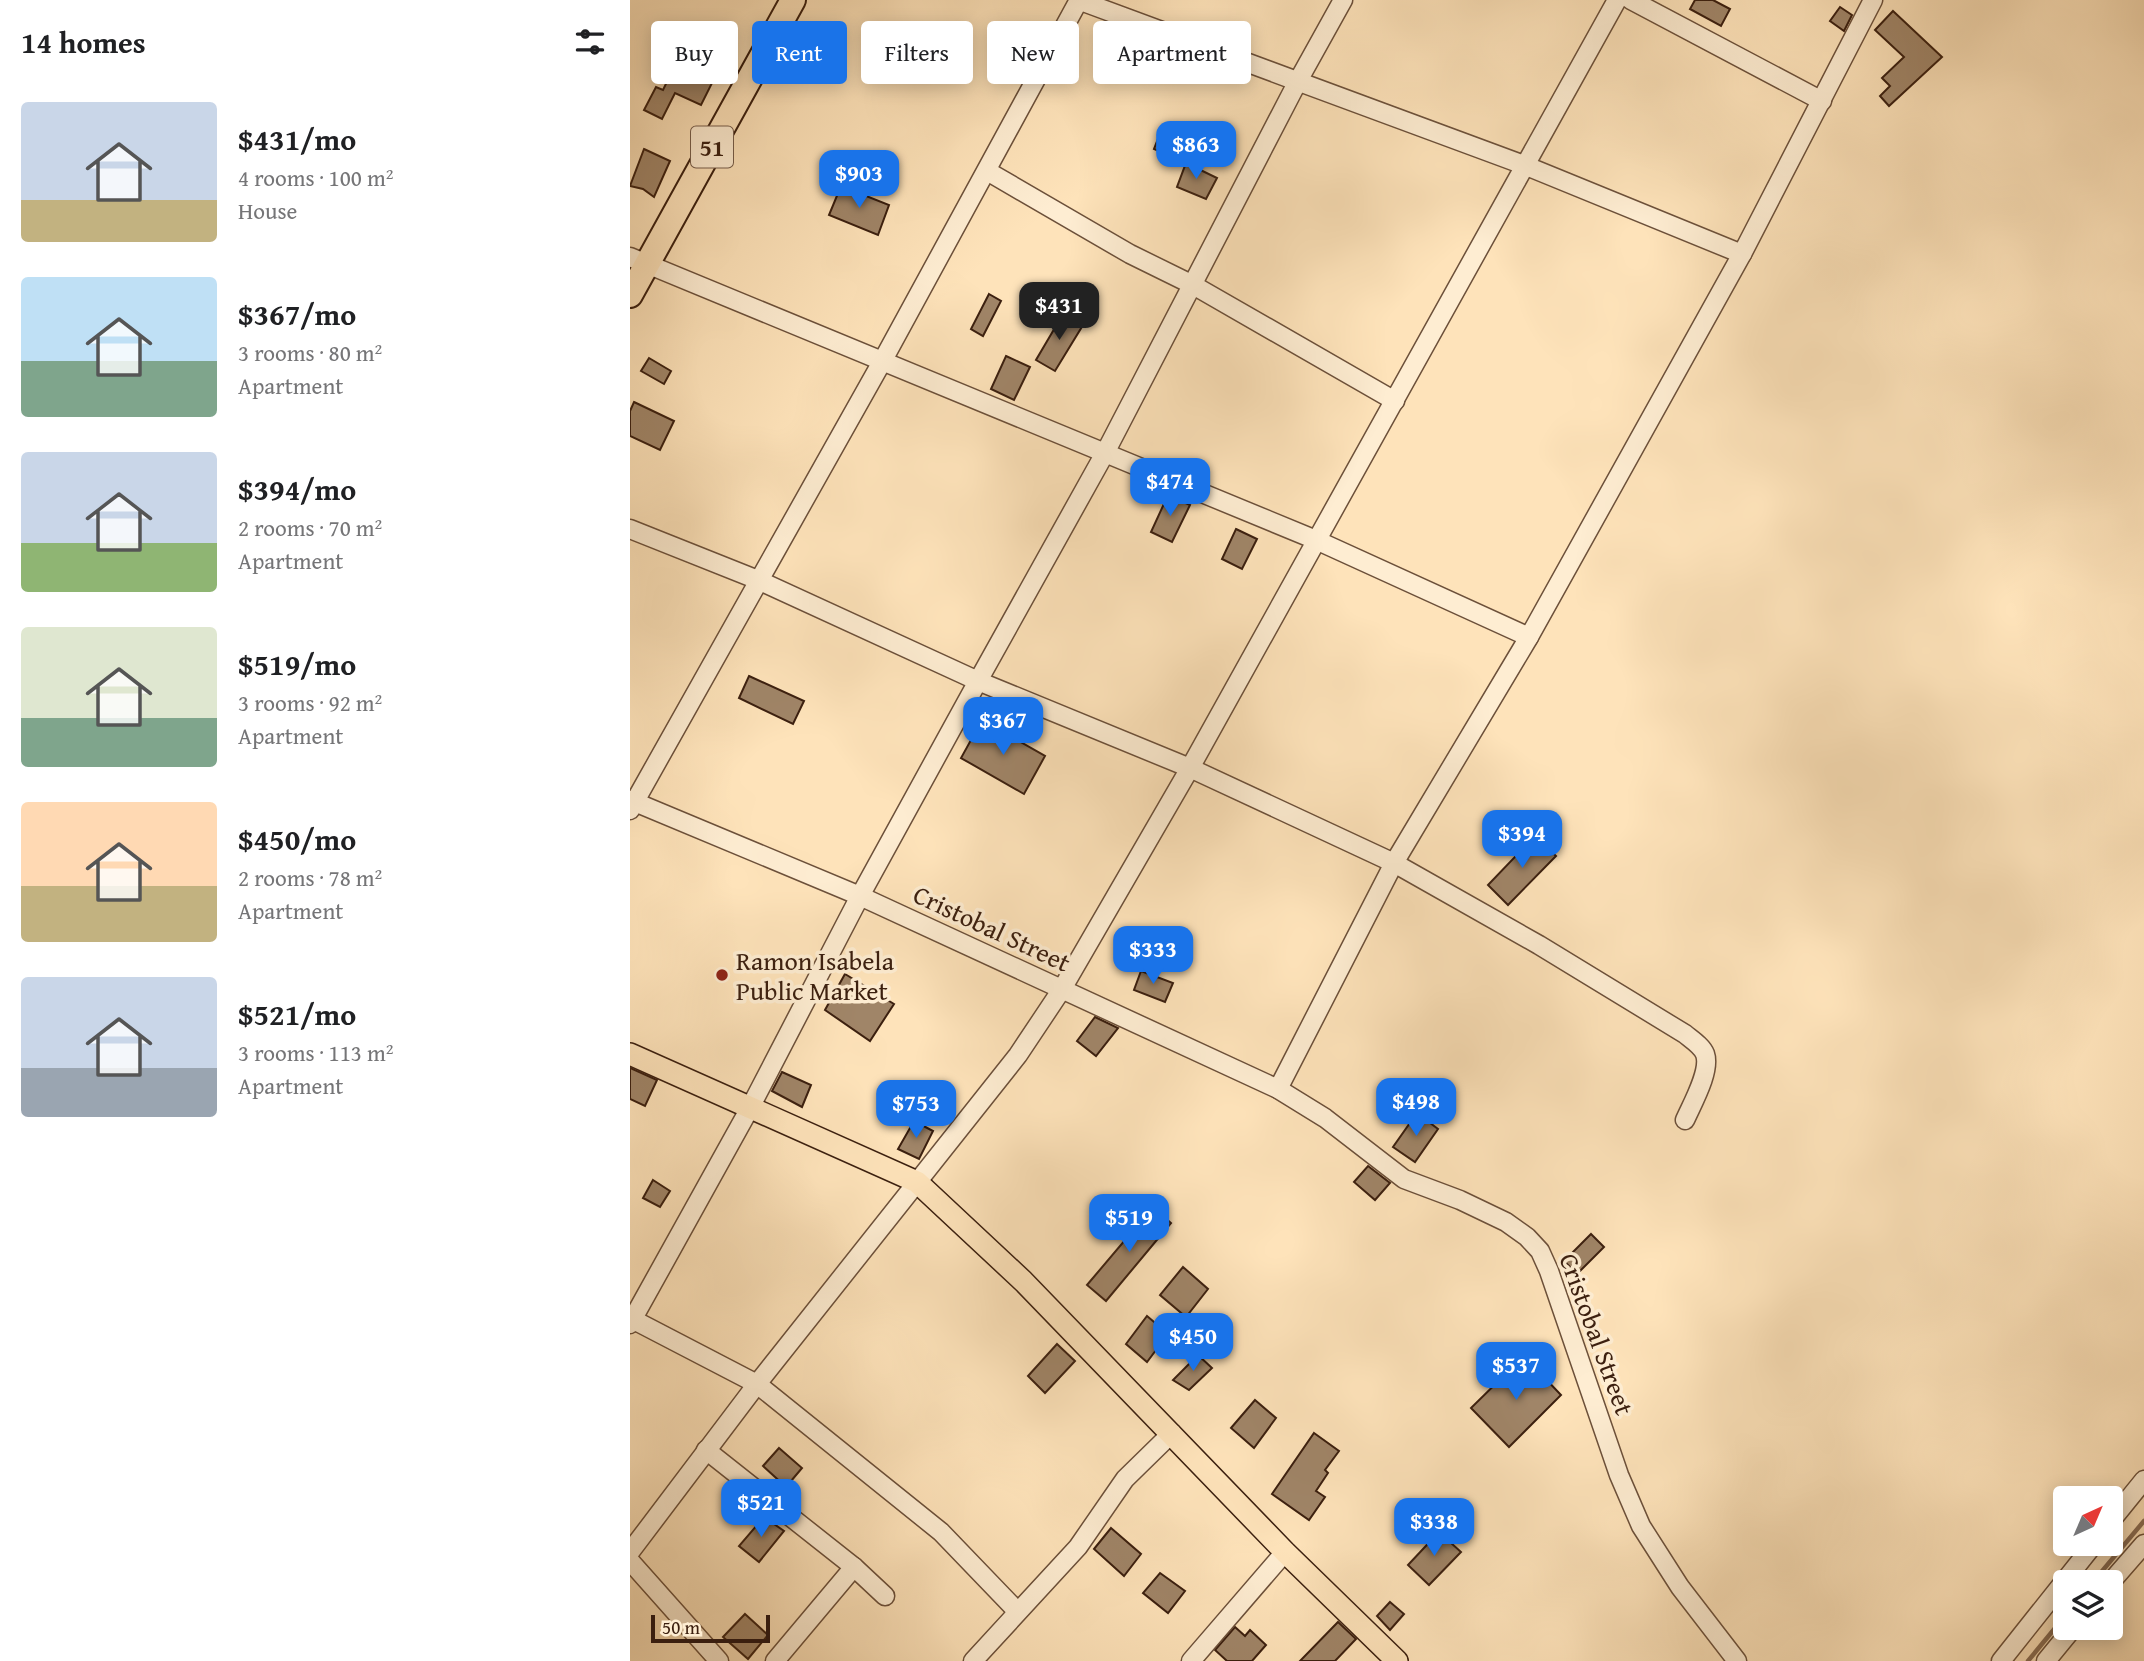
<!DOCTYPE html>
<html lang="en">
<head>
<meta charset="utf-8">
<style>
	:root { --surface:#fff; --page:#f6f6f6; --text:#202124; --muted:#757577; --accent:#1a73e8 }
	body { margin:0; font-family:"Gentium Book Plus",serif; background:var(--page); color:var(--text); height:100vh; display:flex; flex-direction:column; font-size:26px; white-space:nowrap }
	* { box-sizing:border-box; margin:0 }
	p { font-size:23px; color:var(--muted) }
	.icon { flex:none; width:38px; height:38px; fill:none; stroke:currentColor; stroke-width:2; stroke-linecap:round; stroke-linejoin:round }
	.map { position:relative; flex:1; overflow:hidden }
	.panel { display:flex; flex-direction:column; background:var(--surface); width:630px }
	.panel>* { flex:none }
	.banner { position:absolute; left:21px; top:21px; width:665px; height:63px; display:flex; gap:14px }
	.needle { width:46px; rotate:44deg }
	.fabs { position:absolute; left:1423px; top:1486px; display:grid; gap:14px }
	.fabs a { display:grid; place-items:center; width:70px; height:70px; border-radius:7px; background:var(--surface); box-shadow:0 4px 18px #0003; font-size:35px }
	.scale { position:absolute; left:21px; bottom:18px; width:119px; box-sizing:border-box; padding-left:7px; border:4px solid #3b1f0f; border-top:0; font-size:19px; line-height:24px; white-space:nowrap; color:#3b1f0f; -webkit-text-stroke:5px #feedd2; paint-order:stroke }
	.price { position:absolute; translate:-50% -60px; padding:0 16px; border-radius:14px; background:var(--accent); color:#fff; font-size:23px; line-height:46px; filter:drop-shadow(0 2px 4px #0008) }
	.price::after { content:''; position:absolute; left:50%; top:42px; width:21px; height:16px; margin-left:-10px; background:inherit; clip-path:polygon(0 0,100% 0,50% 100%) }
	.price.selected { background:#222; color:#fff }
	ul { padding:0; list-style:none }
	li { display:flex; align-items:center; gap:21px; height:175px; padding:0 21px }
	li span { display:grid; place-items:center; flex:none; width:196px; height:140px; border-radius:7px; color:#555 }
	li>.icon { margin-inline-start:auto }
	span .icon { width:84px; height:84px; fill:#fffc; stroke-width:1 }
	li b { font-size:30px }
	h2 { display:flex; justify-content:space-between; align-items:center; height:84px; padding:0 21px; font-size:30px }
	.chip { padding:0 24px; border-radius:7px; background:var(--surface); box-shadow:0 4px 18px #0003; font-size:24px; line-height:63px }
	.chip.selected { background:var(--accent); color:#fff }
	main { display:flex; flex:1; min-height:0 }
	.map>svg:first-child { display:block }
</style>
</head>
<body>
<main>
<section class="panel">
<h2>14 homes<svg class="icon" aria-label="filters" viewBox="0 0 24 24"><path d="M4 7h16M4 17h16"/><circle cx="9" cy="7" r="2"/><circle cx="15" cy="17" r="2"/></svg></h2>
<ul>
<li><span style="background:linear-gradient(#c9d6e8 70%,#c2b280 0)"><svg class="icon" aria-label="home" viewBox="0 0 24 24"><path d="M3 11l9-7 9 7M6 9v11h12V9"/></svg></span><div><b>$431/mo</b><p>4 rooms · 100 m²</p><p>House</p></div></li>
<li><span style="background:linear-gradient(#bfe0f5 60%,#7fa58c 0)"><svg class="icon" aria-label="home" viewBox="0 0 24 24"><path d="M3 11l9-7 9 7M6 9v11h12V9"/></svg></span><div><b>$367/mo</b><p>3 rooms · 80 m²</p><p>Apartment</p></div></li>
<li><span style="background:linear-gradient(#c9d6e8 65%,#8fb573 0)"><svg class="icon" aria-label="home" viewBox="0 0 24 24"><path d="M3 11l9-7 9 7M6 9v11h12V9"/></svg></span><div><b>$394/mo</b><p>2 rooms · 70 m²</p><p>Apartment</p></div></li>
<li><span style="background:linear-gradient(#dfe7d0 65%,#7fa58c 0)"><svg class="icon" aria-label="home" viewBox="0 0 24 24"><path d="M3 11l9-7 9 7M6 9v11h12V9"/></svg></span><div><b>$519/mo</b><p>3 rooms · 92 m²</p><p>Apartment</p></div></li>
<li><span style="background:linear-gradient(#ffd9b3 60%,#c2b280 0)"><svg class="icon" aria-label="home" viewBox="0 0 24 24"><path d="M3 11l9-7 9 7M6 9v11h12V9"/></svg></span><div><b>$450/mo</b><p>2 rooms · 78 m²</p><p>Apartment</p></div></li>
<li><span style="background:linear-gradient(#c9d6e8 65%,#9aa5b1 0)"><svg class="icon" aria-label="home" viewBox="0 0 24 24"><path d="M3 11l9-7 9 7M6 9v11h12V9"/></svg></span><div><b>$521/mo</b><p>3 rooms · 113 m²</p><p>Apartment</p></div></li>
</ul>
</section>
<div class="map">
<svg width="1514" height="1661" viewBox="0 0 1514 1661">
	<rect width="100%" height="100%" fill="#fee3ba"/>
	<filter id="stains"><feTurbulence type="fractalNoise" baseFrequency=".00286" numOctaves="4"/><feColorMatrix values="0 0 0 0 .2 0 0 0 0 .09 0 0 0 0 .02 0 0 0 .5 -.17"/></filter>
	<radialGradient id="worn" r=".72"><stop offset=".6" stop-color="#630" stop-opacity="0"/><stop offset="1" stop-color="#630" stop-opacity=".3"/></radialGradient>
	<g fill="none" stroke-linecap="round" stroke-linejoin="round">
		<g stroke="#886c53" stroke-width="4.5">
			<path d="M1463 1582 1514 1521"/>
			<path d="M1398 1661 1435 1616"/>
		</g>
	</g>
	<g fill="#a08568" stroke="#3b1f0f" stroke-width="2">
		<path d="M1065 0H1083L1100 9 1091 26 1060 9Z"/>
		<path d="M1210 7 1222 15 1214 31 1200 21Z"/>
		<path d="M1263 11 1312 57 1259 106 1250 96 1260 86 1252 78 1274 57 1245 30Z"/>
		<path d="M48 59 85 77 71 105 45 93 32 119 14 110 26 87 33 90Z"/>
		<path d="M531 131 555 141 547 159 524 149Z"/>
		<path d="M14 149 40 161 24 197 13 189 0 186Z"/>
		<path d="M556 163 587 178 576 199 547 187Z"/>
		<path d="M211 186 259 205 248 235 199 215Z"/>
		<path d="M359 294 371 301 353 336 341 329Z"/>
		<path d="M433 314 453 325 425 371 406 360Z"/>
		<path d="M376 356 400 367 384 400 361 389Z"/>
		<path d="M19 358 41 371 34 384 11 371Z"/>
		<path d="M4 402 44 421 30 450 0 436V411Z"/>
		<path d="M538 495 560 505 542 542 521 532Z"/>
		<path d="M606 529 627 539 612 569 592 559Z"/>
		<path d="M119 676 174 701 163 724 109 698Z"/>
		<path d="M352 720 415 756 394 794 331 758Z"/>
		<path d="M905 836 926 856 878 905 858 885Z"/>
		<path d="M511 971 543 983 535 1002 504 990Z"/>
		<path d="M215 974 264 1004 240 1041 195 1010Z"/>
		<path d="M465 1017 488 1028 466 1056 447 1041Z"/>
		<path d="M0 1068 27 1080 15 1106 0 1099Z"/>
		<path d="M152 1072 181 1085 172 1107 142 1091Z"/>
		<path d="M787 1113 808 1129 785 1162 763 1147Z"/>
		<path d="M284 1121 303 1131 289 1159 268 1149Z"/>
		<path d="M738 1166 760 1183 745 1200 724 1182Z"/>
		<path d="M23 1180 40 1191 30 1207 13 1198Z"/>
		<path d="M523 1207 541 1223 476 1301 457 1285Z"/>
		<path d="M961 1234 974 1247 947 1274 934 1261Z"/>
		<path d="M553 1267 578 1289 556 1317 530 1295Z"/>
		<path d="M517 1316 538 1334 517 1362 496 1344Z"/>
		<path d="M427 1344 445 1361 415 1393 398 1376Z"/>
		<path d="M568 1355 582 1368 559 1390 543 1380Z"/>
		<path d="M894 1356 931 1395 879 1447 841 1408Z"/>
		<path d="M625 1400 646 1418 624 1448 601 1428Z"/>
		<path d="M684 1433 709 1451 695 1470 698 1473 686 1491 695 1497 679 1520 642 1494Z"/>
		<path d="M149 1448 172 1468 156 1487 133 1466Z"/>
		<path d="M134 1517 154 1531 129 1562 109 1546Z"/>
		<path d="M481 1528 511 1554 494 1576 464 1549Z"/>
		<path d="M809 1532 831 1552 799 1585 778 1565Z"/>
		<path d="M530 1573 555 1591 538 1613 513 1593Z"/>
		<path d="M760 1602 774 1614 760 1630 747 1616Z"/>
		<path d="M115 1614 138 1635 118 1659 93 1637Z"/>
		<path d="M708 1622 726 1639 705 1661H670Z"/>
		<path d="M605 1627 615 1636 620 1630 636 1645 622 1661H597L585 1650Z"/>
	</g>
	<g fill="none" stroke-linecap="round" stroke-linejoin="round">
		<g stroke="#6c503a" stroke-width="21">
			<g id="minor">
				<path d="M448 0 894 165 1112 254"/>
				<path d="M1001 0 1192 101"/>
				<path d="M357 171 500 254 563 285 765 401"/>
				<path d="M0 257 686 540 899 637"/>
				<path d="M0 529 128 580 348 681 560 768 764 863 909 945 1055 1034C1061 1039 1072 1046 1075 1054 1081 1071 1062 1104 1055 1120"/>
				<path d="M0 800 230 896 648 1089 695 1118 774 1179 830 1200 876 1222 897 1237 910 1251 919 1271 989 1475 1011 1526 1050 1587 1107 1661"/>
				<path d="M0 810 253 360 449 0"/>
				<path d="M648 1089 764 863 899 637 1112 254 1243 0"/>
				<path d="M0 1318 127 1384 311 1532 387 1611"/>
				<path d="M0 1324 121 1106 230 896 348 681 475 453 668 81 713 0"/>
				<path d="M76 1450 224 1567 255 1596"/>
				<path d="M1480 1522 1514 1480"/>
				<path d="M0 1552 127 1384 388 1055 432 989 560 768 987 0"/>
				<path d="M0 1561 89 1661"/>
				<path d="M1480 1583 1514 1544"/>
				<path d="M145 1661 224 1567"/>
				<path d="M343 1661 448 1547 495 1479 542 1433"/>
				<path d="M561 1661 655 1552"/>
				<path d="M1371 1661 1464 1544"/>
				<path d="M1416 1661 1443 1628"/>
			</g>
		</g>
		<g stroke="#3b1f0f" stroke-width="24">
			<path id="major" d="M0 1054 287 1182 393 1281 655 1552 767 1661"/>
		</g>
		<g stroke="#3b1f0f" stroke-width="28">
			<path id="highway" d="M0 295 163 0"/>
		</g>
		<use href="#minor" stroke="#feedd2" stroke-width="18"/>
		<use href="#major" stroke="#fee3ba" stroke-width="21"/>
		<use href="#highway" stroke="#fee3ba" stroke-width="24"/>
	</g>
	<circle fill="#8f2418" stroke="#feedd2" stroke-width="2.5" cx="92" cy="975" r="7"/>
	<g text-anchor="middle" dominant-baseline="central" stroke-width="7" stroke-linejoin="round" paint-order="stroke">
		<rect fill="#feedd2" stroke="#765d4a" stroke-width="2" x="61" y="126.5" width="42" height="41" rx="5"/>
		<g font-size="24" font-weight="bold" fill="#3b1f0f">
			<text x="82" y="147">51</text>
		</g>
		<g font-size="26" fill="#3b1f0f" stroke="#feedd2">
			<text transform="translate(362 928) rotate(25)">Cristobal Street</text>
			<text transform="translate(967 1334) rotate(70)">Cristobal Street</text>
		</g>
		<g font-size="26" fill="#3b1f0f" stroke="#feedd2" text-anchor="start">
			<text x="106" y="960">Ramon Isabela<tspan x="106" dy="30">Public Market</tspan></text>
		</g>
	</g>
	<rect width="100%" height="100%" filter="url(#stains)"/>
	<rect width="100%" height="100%" fill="url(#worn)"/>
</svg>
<div class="fabs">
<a><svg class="needle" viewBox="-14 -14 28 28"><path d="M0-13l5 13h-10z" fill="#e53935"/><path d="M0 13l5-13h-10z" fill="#757577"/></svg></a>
<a><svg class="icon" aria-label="layers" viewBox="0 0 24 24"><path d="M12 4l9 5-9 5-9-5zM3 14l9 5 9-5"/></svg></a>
</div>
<div class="scale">50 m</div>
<b class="price" style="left:566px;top:181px">$863</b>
<b class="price" style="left:229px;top:210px">$903</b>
<b class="price selected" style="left:429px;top:342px">$431</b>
<b class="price" style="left:540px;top:518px">$474</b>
<b class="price" style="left:373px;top:757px">$367</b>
<b class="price" style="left:892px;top:870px">$394</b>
<b class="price" style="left:523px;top:986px">$333</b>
<b class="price" style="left:786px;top:1138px">$498</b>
<b class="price" style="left:286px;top:1140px">$753</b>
<b class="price" style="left:499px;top:1254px">$519</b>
<b class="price" style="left:563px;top:1373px">$450</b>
<b class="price" style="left:886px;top:1402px">$537</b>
<b class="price" style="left:131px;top:1539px">$521</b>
<b class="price" style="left:804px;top:1558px">$338</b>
<div class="banner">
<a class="chip">Buy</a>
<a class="chip selected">Rent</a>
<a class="chip">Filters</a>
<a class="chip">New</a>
<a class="chip">Apartment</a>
</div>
</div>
</main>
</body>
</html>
